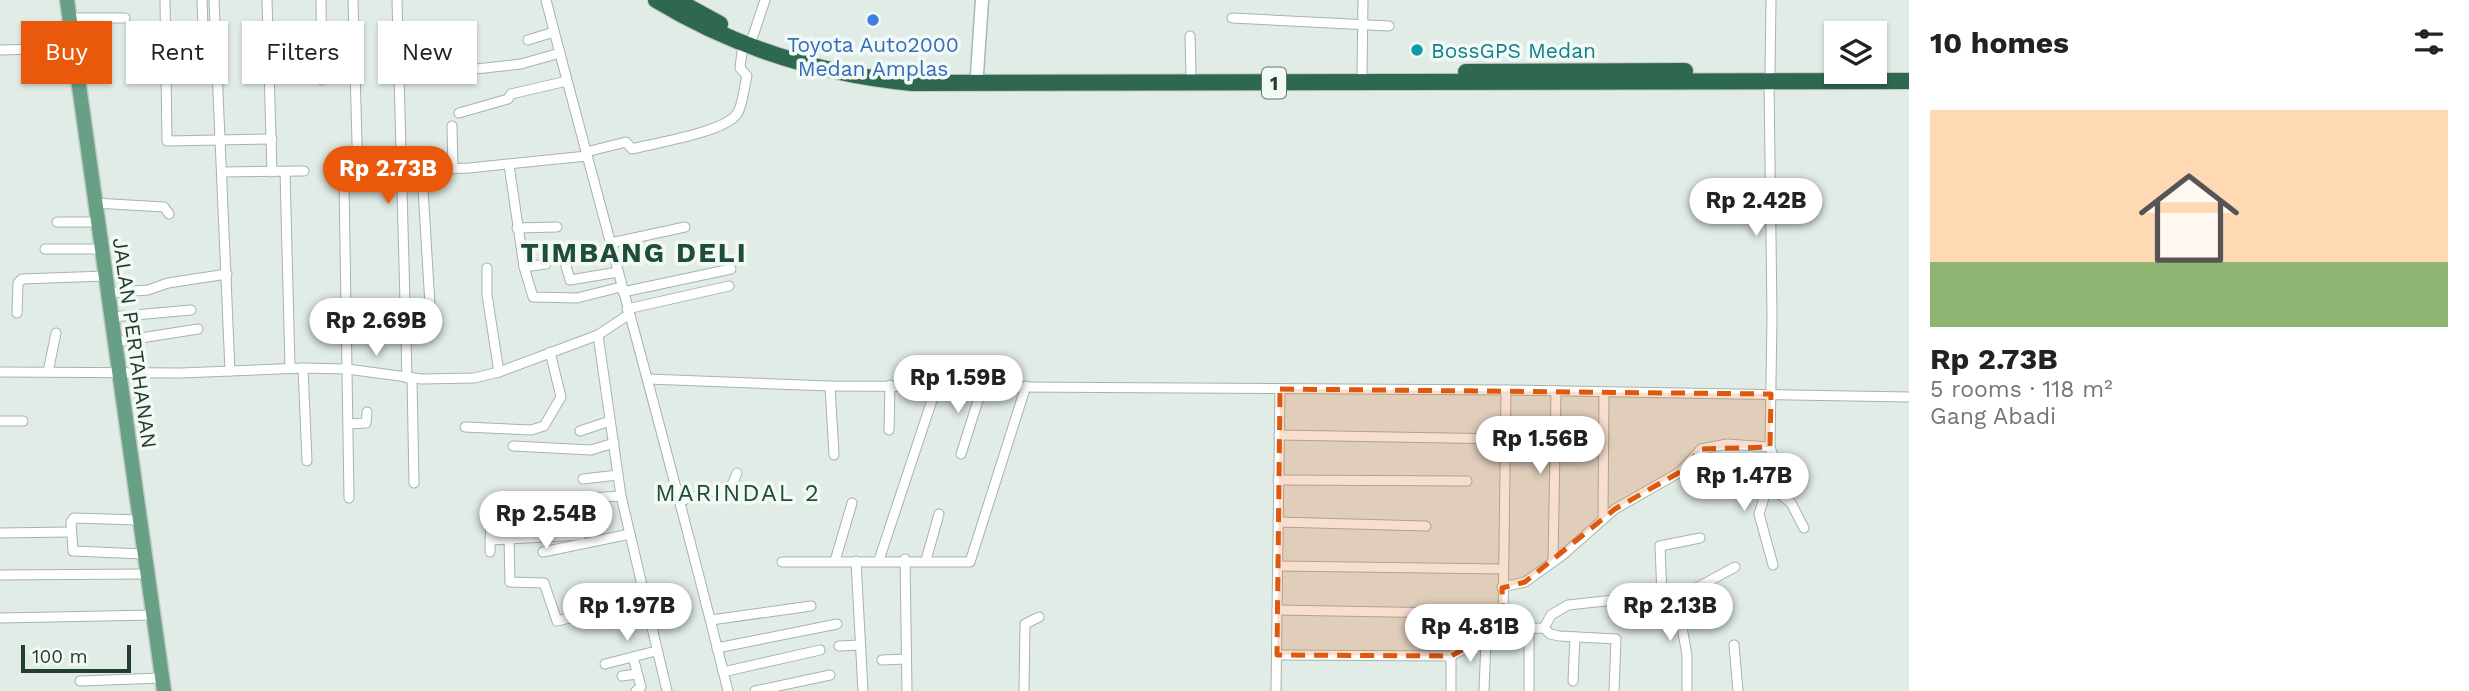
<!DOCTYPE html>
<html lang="en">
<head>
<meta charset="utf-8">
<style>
	:root { --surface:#fff; --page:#f6f6f6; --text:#222; --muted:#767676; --accent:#ea580c }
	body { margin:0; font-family:"Work Sans",sans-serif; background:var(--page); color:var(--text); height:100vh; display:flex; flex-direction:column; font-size:26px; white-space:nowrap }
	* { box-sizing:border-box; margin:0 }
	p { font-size:23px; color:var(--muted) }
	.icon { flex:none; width:38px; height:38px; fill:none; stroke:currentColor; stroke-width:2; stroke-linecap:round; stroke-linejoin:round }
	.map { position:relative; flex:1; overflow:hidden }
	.drawer { display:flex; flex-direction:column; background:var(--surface); width:560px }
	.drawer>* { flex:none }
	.top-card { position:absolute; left:21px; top:21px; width:665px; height:63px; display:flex; gap:14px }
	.controls { position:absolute; left:1824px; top:21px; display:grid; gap:14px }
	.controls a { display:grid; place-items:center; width:63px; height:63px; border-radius:0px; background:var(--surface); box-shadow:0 2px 5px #0004; font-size:35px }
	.scale { position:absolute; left:21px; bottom:18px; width:110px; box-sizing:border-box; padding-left:7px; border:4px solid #233d30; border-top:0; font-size:19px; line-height:24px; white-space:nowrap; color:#233d30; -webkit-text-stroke:5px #f3f9f4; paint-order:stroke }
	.price { position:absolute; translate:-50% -60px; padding:0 16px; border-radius:24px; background:#fff; color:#222; font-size:23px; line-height:46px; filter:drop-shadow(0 2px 4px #0008) }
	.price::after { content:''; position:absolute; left:50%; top:42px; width:21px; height:16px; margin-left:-10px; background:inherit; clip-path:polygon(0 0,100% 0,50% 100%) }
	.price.on { background:var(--accent); color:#fff }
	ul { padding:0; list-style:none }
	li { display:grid; align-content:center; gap:14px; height:371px; padding:0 21px }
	li span { display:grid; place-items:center; height:217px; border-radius:0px; color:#555 }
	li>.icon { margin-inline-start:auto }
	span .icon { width:126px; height:126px; fill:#fffc; stroke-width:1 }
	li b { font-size:30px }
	h2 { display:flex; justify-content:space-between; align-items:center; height:84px; padding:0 21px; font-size:30px }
	.chip { padding:0 24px; border-radius:0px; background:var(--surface); box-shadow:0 2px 5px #0004; font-size:24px; line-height:63px }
	.chip.on { background:var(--accent); color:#fff }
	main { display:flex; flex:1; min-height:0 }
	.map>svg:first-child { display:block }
</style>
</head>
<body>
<main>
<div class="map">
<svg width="1909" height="691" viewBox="0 0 1909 691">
	<rect width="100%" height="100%" fill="#e2ece6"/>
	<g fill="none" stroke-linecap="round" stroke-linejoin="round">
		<g stroke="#a5b4ac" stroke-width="11">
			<g id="street">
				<path d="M165 0 167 141 272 139"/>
				<path d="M202 0 203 27"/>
				<path d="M214 0 230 371"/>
				<path d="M267 0 272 172"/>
				<path d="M321 0 322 80"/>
				<path d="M397 0 407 378"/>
				<path d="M546 0C606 231 671 459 728 691"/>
				<path d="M70 18H125"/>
				<path d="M1232 18 1389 26"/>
				<path d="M1190 36 1191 74"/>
				<path d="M752 39 765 0"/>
				<path d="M528 40 554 32"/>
				<path d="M0 50 73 48"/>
				<path d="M1770 71 1771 0"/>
				<path d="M449 72 521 64 560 53"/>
				<path d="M1362 73 1363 0"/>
				<path d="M459 113 508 99 511 94 567 81"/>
				<path d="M452 126 453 169"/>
				<path d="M586 152 626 142 632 149C656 143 724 132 737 114 743 105 744 87 747 76L740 68 743 44"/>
				<path d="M509 165 524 267 533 297 577 298 621 287"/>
				<path d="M223 172 304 171"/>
				<path d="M285 172 290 368"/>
				<path d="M373 172 469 168 587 156"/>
				<path d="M94 203 164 207 169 214"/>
				<path d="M57 222H97"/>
				<path d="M517 228 557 227"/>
				<path d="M611 243 685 227"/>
				<path d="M45 249H100"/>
				<path d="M564 259 570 280 618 272"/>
				<path d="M524 267 546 264"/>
				<path d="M487 268V295L499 372"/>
				<path d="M623 292 731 269"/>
				<path d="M108 293 148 290 168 283 227 274"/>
				<path d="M627 309 729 286"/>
				<path d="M17 313 18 283 22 279 105 276"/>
				<path d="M112 317 191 310"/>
				<path d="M405 330 427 328 431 322 422 172"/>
				<path d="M598 335 621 496 667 691"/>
				<path d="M115 342 198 329"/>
				<path d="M303 368 307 461"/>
				<path d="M0 372 181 373 303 368 347 369 422 379 474 378 499 372 598 335 628 315"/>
				<path d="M48 372 56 333"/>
				<path d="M412 378 414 483"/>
				<path d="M648 379 830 386 1506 390 1909 397"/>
				<path d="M830 386 834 455"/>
				<path d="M1506 390 1503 625 1509 629 1544 628 1550 634 1559 636 1616 639 1614 691"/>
				<path d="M0 421H23"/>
				<path d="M349 424 366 423 367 412"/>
				<path d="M465 427 531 430 544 426 561 397 550 352"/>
				<path d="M889 430 890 385"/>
				<path d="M580 431 610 421"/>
				<path d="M1279 435 1504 439"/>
				<path d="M513 446 591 450 614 443"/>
				<path d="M1770 447 1775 462 1759 514 1773 565"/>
				<path d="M961 454 983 385"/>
				<path d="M583 479 618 475"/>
				<path d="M1278 480 1467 481"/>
				<path d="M1768 485 1791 503 1804 528"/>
				<path d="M349 498 344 182 358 177 353 0"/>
				<path d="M680 501 732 485 737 473"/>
				<path d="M1603 519 1604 393"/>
				<path d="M139 520 74 518 71 522 73 551 144 554"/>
				<path d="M1278 522 1426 526"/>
				<path d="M0 533 71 532"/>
				<path d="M509 539 510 582 544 583 557 621 645 600"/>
				<path d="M490 540 581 535"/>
				<path d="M490 552 491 504 621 496"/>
				<path d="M543 552 630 534"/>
				<path d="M905 559 907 691"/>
				<path d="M879 560 937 385"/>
				<path d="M926 560 939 514"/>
				<path d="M835 561 852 503"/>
				<path d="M856 561 863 691"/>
				<path d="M782 562H970L1026 386"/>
				<path d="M1553 562 1556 391"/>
				<path d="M1278 566 1502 569"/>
				<path d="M0 575 146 574"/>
				<path d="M1502 587 1525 582 1564 554 1615 509 1680 472 1701 449 1727 444 1770 447 1772 316 1769 81"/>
				<path d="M1676 594 1687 655V691"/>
				<path d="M1662 596 1660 546 1700 538"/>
				<path d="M1277 610 1503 614"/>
				<path d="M0 618 154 615"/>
				<path d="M711 620 811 606"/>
				<path d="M1544 628 1551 615 1568 605 1689 592 1735 567"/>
				<path d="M1734 645 1738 691"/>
				<path d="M839 646 860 645"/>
				<path d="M717 648 837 624"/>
				<path d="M1277 655 1451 656 1504 627"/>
				<path d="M633 657 641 687 636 691"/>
				<path d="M882 660 906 659"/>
				<path d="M605 664 656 651"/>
				<path d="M723 672 820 650"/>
				<path d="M622 676 637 674"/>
				<path d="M80 681 162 678"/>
				<path d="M1573 681 1575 637"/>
				<path d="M755 691 830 675"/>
				<path d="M1024 691 1025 624 1039 617"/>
				<path d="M1276 691 1280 389"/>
				<path d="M1451 691V656"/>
				<path d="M1484 691 1486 638"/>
				<path d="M1529 691V629"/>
			</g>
		</g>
		<g stroke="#a4baae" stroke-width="15">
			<path id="secondary" d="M977 74 982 0"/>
		</g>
		<g stroke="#c1c9c5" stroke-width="17">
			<path id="primary" d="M67 0 164 691"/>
		</g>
		<g stroke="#c1c9c5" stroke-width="18">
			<g id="highway">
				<path d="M656 0C735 48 820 74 912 83L1909 81"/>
				<path d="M676 0 720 24"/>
				<path d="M1466 72 1685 71"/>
			</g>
		</g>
		<use href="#street" stroke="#fff" stroke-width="9"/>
		<use href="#secondary" stroke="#fff" stroke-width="12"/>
		<use href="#primary" stroke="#68a085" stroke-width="14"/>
		<use href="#highway" stroke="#2f6850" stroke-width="16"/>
	</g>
	<path fill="#de580e" fill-opacity="0.2" stroke="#de580e" stroke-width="5" stroke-dasharray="14 9" stroke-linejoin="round" d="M1280 389 1771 394 1770 447 1701 449 1680 472 1615 509 1525 582 1502 588 1504 627 1451 656 1277 655Z"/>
	<circle fill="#3f7fe0" stroke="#f3f9f4" stroke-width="2.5" cx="873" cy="20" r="7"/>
	<circle fill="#0f9aa8" stroke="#f3f9f4" stroke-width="2.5" cx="1417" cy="50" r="7"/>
	<g text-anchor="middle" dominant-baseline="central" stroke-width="7" stroke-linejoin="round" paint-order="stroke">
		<rect fill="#f3f9f4" stroke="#61756b" stroke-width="2" x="1262" y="67.5" width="24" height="31" rx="5"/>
		<g font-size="19" font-weight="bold" fill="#233d30">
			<text x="1274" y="83">1</text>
		</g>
		<g font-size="21" fill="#366cbe" stroke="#f3f9f4">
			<text x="873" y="44">Toyota Auto2000<tspan x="873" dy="24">Medan Amplas</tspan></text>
		</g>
		<g font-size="21" fill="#0d838f" stroke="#f3f9f4" text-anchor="start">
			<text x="1431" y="50">BossGPS Medan</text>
		</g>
		<g font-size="21" fill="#233d30" stroke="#f3f9f4">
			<text transform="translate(135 343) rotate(82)">JALAN PERTAHANAN</text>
		</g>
		<g font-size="24" letter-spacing="2" fill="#1f4e38" stroke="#f3f9f4">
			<text x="738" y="493">MARINDAL 2</text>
		</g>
		<g font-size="28" font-weight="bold" letter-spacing="2" fill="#1f4e38" stroke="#f3f9f4">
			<text x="634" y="252">TIMBANG DELI</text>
		</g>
	</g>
</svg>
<div class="controls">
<a><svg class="icon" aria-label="layers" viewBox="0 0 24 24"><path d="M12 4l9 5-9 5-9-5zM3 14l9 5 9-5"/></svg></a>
</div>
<div class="scale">100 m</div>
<b class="price on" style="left:388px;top:206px">Rp 2.73B</b>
<b class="price" style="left:1756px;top:238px">Rp 2.42B</b>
<b class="price" style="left:376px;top:358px">Rp 2.69B</b>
<b class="price" style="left:958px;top:415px">Rp 1.59B</b>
<b class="price" style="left:1540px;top:476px">Rp 1.56B</b>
<b class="price" style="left:1744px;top:513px">Rp 1.47B</b>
<b class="price" style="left:546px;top:551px">Rp 2.54B</b>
<b class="price" style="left:627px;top:643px">Rp 1.97B</b>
<b class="price" style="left:1670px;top:643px">Rp 2.13B</b>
<b class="price" style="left:1470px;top:664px">Rp 4.81B</b>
<div class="top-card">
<a class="chip on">Buy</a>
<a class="chip">Rent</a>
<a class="chip">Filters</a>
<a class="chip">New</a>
</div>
</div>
<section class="drawer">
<h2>10 homes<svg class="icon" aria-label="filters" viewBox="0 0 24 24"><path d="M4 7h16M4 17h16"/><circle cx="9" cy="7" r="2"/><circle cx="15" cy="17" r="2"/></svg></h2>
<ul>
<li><span style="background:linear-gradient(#ffd9b3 70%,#8fb573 0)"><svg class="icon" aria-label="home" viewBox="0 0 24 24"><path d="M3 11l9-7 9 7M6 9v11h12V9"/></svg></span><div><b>Rp 2.73B</b><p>5 rooms · 118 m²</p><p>Gang Abadi</p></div></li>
</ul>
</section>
</main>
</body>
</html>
